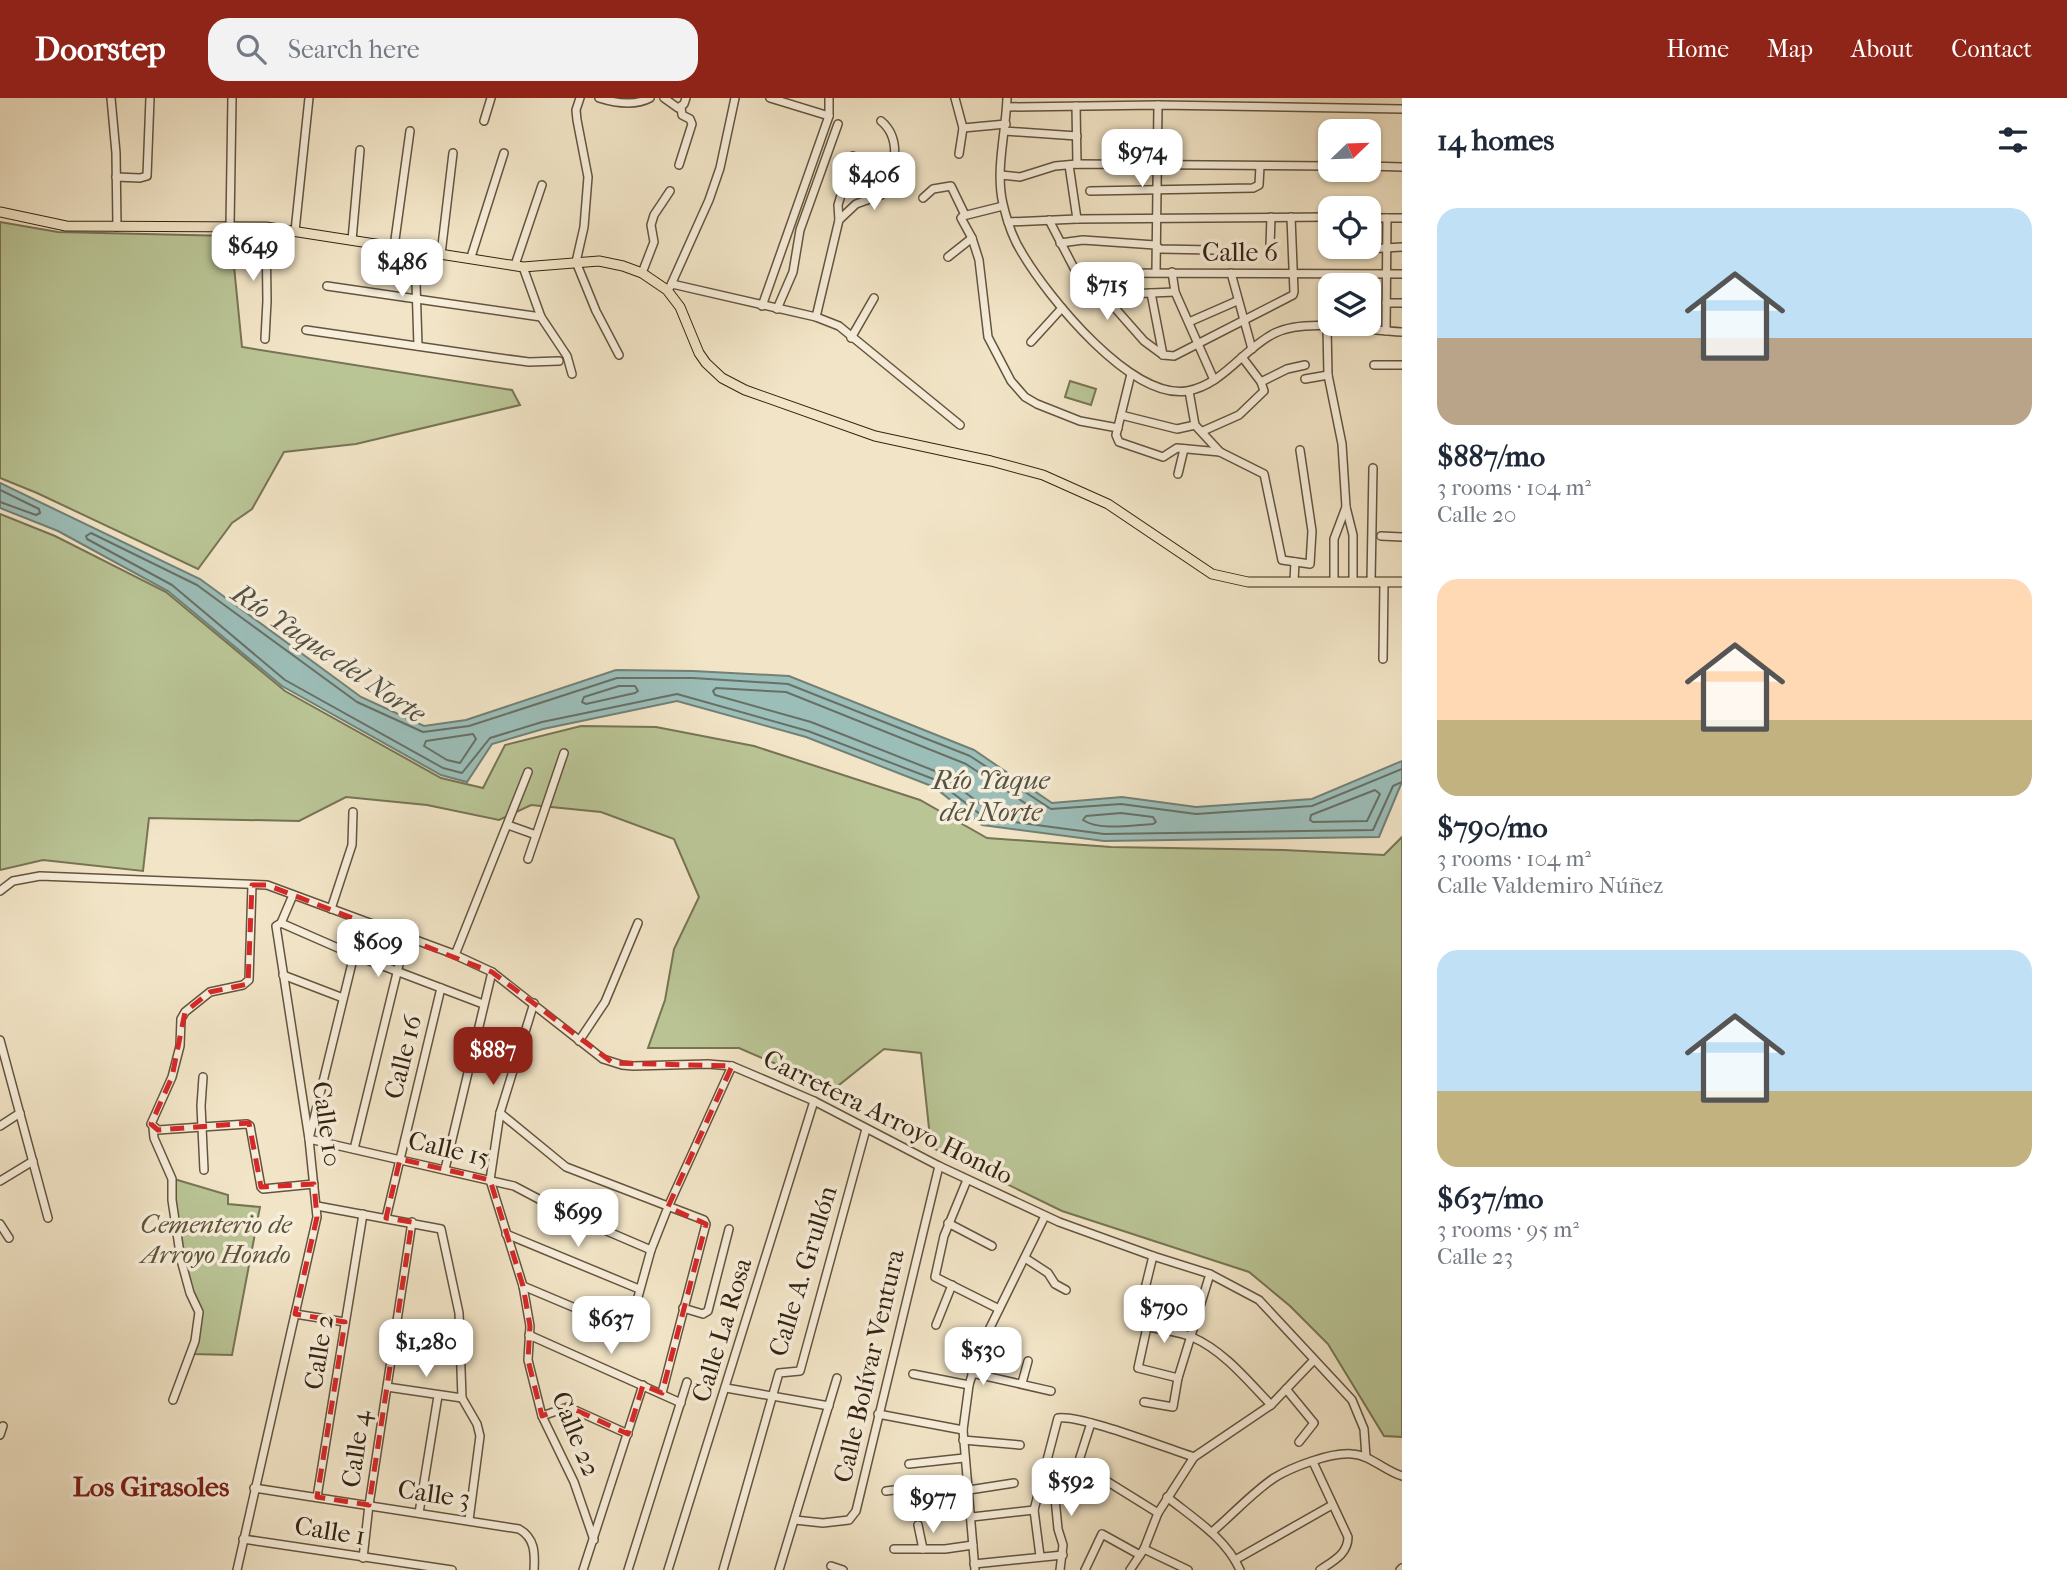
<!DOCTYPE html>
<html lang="en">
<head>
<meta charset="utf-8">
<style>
	:root { --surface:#fff; --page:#f2f2f3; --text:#1f2937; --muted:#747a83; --accent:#8f2418 }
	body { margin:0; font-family:"IM FELL French Canon",serif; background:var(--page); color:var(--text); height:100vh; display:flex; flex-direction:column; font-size:26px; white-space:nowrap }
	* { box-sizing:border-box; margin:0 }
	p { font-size:23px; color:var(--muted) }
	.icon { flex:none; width:38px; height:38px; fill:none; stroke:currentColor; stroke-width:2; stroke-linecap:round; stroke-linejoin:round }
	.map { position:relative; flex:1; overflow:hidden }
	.side { display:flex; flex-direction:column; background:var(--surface); width:665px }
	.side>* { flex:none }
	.needle { width:46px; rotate:67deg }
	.fabs { position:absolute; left:1318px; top:21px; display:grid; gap:14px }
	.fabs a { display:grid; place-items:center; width:63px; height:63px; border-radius:14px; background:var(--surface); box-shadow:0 2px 5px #0004; font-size:35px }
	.price { position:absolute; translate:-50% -60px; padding:0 16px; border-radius:14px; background:#fff; color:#222; font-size:23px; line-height:46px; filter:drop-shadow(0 2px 4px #0008) }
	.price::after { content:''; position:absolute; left:50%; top:42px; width:21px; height:16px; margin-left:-10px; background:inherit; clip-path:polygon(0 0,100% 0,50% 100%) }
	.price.current { background:var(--accent); color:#fff }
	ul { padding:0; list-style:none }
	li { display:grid; align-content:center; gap:14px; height:371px; padding:0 35px }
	li span { display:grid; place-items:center; height:217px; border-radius:21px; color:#555 }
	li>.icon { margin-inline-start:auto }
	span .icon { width:126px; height:126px; fill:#fffc; stroke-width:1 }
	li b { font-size:30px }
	h2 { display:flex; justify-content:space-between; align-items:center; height:84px; padding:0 35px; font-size:30px }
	header { display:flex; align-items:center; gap:42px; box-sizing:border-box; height:98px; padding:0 35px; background:var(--accent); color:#fff }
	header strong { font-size:33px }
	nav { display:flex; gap:38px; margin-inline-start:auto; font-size:24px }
	.search { width:490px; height:63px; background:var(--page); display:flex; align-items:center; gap:18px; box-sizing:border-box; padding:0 24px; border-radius:21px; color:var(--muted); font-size:26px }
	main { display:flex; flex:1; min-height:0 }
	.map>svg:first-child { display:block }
</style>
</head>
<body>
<header>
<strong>Doorstep</strong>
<div class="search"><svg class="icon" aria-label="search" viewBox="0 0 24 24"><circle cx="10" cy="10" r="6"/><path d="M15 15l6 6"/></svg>Search here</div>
<nav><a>Home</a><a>Map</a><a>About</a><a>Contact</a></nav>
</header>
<main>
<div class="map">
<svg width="1402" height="1472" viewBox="0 0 1402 1472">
	<rect width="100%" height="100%" fill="#f2e5c7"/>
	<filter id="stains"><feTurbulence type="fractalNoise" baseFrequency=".00286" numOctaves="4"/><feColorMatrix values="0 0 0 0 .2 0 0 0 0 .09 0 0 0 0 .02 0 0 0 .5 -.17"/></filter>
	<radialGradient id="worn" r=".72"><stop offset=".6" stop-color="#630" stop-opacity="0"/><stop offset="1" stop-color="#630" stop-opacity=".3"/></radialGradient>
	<g fill="#bac596" stroke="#777454" stroke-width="2">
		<path d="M0 124 58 134 231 138 242 249 512 292 520 307 356 346 284 354 252 411 232 425 198 471 37 395 0 380Z"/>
		<path d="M1070 283 1096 291 1091 307 1065 299Z"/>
		<path d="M0 416 55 438 166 494 285 593 441 680 483 690 505 647 581 628 656 629 754 648 920 702 987 740 1111 749 1284 752 1384 757 1402 739V1339L1384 1338 1328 1246 1290 1208 1249 1174 1062 1113 931 1049 921 955 884 951 834 991 739 950H648L665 902 674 851 699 799 674 741 601 714 531 707 499 722 427 707 346 699 299 723 149 720 143 773 43 762 0 772Z"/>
		<path d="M174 1081 228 1097V1106L260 1109 232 1257 192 1256 201 1215 194 1199 178 1141Z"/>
	</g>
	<path fill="#9cbeb9" stroke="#728076" stroke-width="2" d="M0 385 200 481 361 599 424 628 466 622 616 572 693 573 789 578 974 652 1052 705 1122 699 1196 709 1312 701 1402 663V684L1379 739 1104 743 982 727 934 689 806 639 677 603 543 631 492 646 467 684 441 677 282 588 168 493 58 433 0 410Z"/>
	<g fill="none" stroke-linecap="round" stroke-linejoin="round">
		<g stroke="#687065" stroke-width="2">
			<path d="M0 392 39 411 40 415 36 417 0 404"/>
			<path d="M619 588H635L638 593 635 595 586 606 582 604 584 599Z"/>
			<path d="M716 590 786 594 966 666 1034 711 1035 715 1032 717 988 712 940 675 811 624 715 597 713 593Z"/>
			<path d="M473 636 476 641 460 665 447 662 424 648 426 643Z"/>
			<path d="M1402 671 1312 708 1196 716 1121 706 1051 711 970 658 788 586 693 580H617L469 628 423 634 357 604 197 487 91 435 86 438 87 441 172 487 285 582 443 670 462 675 490 640 542 624 677 596 808 633 936 682 985 720 1104 736 1373 732 1393 688 1402 684"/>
			<path d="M1375 692 1380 696 1367 723 1313 724 1310 722 1311 717Z"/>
			<path d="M1121 715 1153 719 1156 724 1153 726C1133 727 1099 733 1083 722L1086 718Z"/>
		</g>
		<g stroke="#64543e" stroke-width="10">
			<g id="minor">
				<path d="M111 0 116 55 117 129"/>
				<path d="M580 0 576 12 577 22 588 79 584 129 576 164 596 213 619 257"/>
				<path d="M599 0C615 5 635 8 650 0"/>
				<path d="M664 0 678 10 684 6 686 0"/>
				<path d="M770 0 829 18"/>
				<path d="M955 0 963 30 959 56"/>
				<path d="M1007 0C1006 34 995 72 1003 106 1007 123 1013 141 1022 155 1048 199 1131 302 1187 293 1223 287 1244 250 1275 235 1307 219 1366 233 1402 234"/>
				<path d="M1076 8 1077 66"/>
				<path d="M1007 9 1158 7 1402 11"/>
				<path d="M484 23 491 0"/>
				<path d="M963 30 1006 26"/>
				<path d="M1005 33 1077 38"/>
				<path d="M679 67 692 26 690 21 682 17 681 9"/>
				<path d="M1069 67 1077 121"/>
				<path d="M1368 68 1402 69"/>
				<path d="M1001 77 1020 79 1055 68 1077 66 1330 68"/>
				<path d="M116 79 140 80 147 78 150 0"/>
				<path d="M1090 93 1253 90 1259 87 1260 68"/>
				<path d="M923 100 933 91 951 88 965 117"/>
				<path d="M1003 108 963 118 961 120 972 140 979 162 988 239 1011 283 1025 299 1037 306 1080 323 1118 330"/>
				<path d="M1328 119 1326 149 1333 153 1402 149"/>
				<path d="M1368 120H1402"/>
				<path d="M839 122 838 107 853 58"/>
				<path d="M1049 122 1074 170 1092 184 1144 243 1163 257 1174 258 1293 197 1294 194 1291 119"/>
				<path d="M1008 124 1077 121 1330 119"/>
				<path d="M230 128 232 0"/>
				<path d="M295 133 309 0"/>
				<path d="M352 142 360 52"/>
				<path d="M1060 145 1083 142 1155 147 1160 151 1213 152"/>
				<path d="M1270 148 1271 119"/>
				<path d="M394 149 410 33"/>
				<path d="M415 153 418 248"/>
				<path d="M441 156 453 55"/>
				<path d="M471 159 504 55"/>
				<path d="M948 159 972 140"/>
				<path d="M515 167 542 87"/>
				<path d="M523 169 541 219 567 258 572 276"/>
				<path d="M1156 174 1158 7"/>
				<path d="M1172 174 1175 194 1214 282"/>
				<path d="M642 175 654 144 651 127 654 117 670 93"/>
				<path d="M1081 175 1402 176"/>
				<path d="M1231 175 1252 251"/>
				<path d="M672 186 816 219 839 228 960 327"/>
				<path d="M327 188 541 219"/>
				<path d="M670 189 709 102 720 70 735 0"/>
				<path d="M1151 195 1163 257"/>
				<path d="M1103 197 1175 194"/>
				<path d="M1386 205H1402"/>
				<path d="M762 208 829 18V0"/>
				<path d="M777 211 793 174 800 132 838 26"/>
				<path d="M816 219 839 122 856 106 881 97C895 76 903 41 881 23"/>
				<path d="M1189 224 1237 203"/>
				<path d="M1327 229 1328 277 1342 346 1346 409 1353 437V484"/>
				<path d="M306 232 492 259 529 264 559 263"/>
				<path d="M1386 233 1387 120"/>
				<path d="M851 240 874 200"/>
				<path d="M265 241 267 203 266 129"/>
				<path d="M1031 244 1062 210"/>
				<path d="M1242 259 1261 284"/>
				<path d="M1374 267H1402"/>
				<path d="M1131 276 1116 337 1119 344 1163 359 1177 350 1220 354"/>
				<path d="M1305 281 1328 277"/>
				<path d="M1189 293 1195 327 1220 354 1264 376 1282 462 1310 466 1312 433 1300 352"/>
				<path d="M1121 317 1177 331 1195 327"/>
				<path d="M1203 333 1239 317 1264 293 1261 284 1287 271 1305 267"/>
				<path d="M1178 376 1184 351"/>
				<path d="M1381 438 1402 439"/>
				<path d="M1294 483 1295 464"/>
				<path d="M1334 484V441L1346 409"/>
				<path d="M1371 484 1373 370"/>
				<path d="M1383 561 1384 484"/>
				<path d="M508 727 536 737"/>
				<path d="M528 761 564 655"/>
				<path d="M252 787 249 882 243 887 210 894 185 914 181 921 180 948 172 979 151 1026 158 1032 247 1026 250 1028 261 1089 263 1091 314 1086"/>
				<path d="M0 793 13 783 40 778 267 787 451 855 492 874 603 961 622 967 633 968 708 966 732 968 814 1003 939 1068 1059 1124 1153 1158 1210 1176 1259 1202 1352 1302 1364 1331 1366 1359"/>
				<path d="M331 811 352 747 353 714"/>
				<path d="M281 825 293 797"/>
				<path d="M354 857 309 1041 514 1088 567 1116 651 1152"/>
				<path d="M455 857 528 674"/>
				<path d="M283 877 343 900"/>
				<path d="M534 905 500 1015 490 1082 523 1188 530 1228 528 1262 542 1318 574 1384 594 1442"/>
				<path d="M0 942 48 1120"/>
				<path d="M579 943 605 904 638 825"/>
				<path d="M203 979 201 1008 204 1072"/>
				<path d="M500 1015 566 1069 704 1122 706 1126 662 1295"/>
				<path d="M0 1028 20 1015"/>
				<path d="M153 1030 154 1040 172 1081V1102L181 1162 190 1195 199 1214 195 1243 173 1302"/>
				<path d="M354 1051 406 838"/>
				<path d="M445 1071 492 874"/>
				<path d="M967 1082 944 1138 935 1179 999 1211"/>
				<path d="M0 1083 33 1063"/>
				<path d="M317 1108 441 1131 459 1215 462 1300 477 1326 480 1338 469 1422"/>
				<path d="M386 1120 441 890"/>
				<path d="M948 1125 992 1148"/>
				<path d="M0 1126 9 1140"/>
				<path d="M506 1136 639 1191"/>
				<path d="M1153 1158 1137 1223 1138 1226C1155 1232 1175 1232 1192 1239 1224 1253 1247 1282 1271 1307"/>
				<path d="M1025 1160 1048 1175 1055 1186 1066 1192"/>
				<path d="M523 1188 625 1231 630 1228 651 1152 668 1109 732 968"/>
				<path d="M683 1210 703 1216 708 1213 729 1131"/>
				<path d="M295 1216 345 1224"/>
				<path d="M936 1227 952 1187"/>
				<path d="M1147 1229 1138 1270 1178 1280 1210 1176"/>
				<path d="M529 1237 681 1305"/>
				<path d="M972 1275 1051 1293"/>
				<path d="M913 1276 969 1287"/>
				<path d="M1022 1285 1028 1263"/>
				<path d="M387 1289 462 1300"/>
				<path d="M726 1290 829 1308"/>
				<path d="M1286 1291 1314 1325 1299 1344"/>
				<path d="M1144 1304 1173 1309 1178 1280"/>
				<path d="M878 1316 963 1332"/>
				<path d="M542 1318 568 1309 628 1336"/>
				<path d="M0 1337 3 1328"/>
				<path d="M963 1342 1020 1347"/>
				<path d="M1313 1364 1348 1439C1348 1456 1333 1463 1320 1472"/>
				<path d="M909 1366 964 1360"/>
				<path d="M1092 1374 1158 1415"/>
				<path d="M1075 1375 1091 1325"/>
				<path d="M1042 1381 1051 1388 1055 1400 1058 1431 1063 1447 1060 1472"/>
				<path d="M254 1390 519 1431C535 1440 535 1455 534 1472"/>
				<path d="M969 1392 1014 1385"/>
				<path d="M886 1393 967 1383"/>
				<path d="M317 1399 363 1116"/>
				<path d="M1167 1399C1193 1420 1226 1440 1240 1472"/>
				<path d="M419 1415 438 1298"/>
				<path d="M972 1419 1034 1412"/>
				<path d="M795 1422 823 1425 849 1422 856 1413 939 1068"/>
				<path d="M918 1427 923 1451"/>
				<path d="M1212 1434C1232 1417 1252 1395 1274 1380 1292 1369 1331 1354 1352 1356 1370 1357 1385 1373 1402 1378"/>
				<path d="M243 1441 452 1472"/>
				<path d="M894 1451H945L973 1447"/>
				<path d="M1144 1451 1188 1472"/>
				<path d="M1040 1458 1034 1412 1058 1320C1080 1316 1168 1351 1194 1359"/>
				<path d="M363 1460 369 1407 412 1124"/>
				<path d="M1235 1462 1332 1407"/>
				<path d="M974 1466 1063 1457"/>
				<path d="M831 1468 843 1472"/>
				<path d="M237 1472 317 1119 309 1041 276 828 281 825 354 857 483 906"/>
				<path d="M583 1472 643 1287"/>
				<path d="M628 1472 687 1284"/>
				<path d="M668 1472 814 1003"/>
				<path d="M723 1472 779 1275 800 1273 866 1031"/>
				<path d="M779 1472 837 1280"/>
				<path d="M975 1472 963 1332 969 1287 980 1250 1045 1118"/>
				<path d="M1085 1472 1102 1436 1140 1457"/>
				<path d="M1130 1472 1144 1451 1158 1415 1194 1359 1271 1307 1313 1263"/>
				<path d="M1400 1472 1402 1470"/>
			</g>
		</g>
		<g stroke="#342311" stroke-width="11">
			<path id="major" d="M0 114 66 128 266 129 523 169 599 163 623 168 642 175 667 192 680 209 699 255 706 265 722 280 745 292 875 338 991 363 1043 377 1108 406 1212 476 1248 484H1402"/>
		</g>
		<use href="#minor" stroke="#f7eedb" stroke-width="7"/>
		<use href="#major" stroke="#f2e5c7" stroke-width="9"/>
	</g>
	<path fill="none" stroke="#d62828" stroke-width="5" stroke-dasharray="14 9" stroke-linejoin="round" d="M252 787H267L492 874 613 965 732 968 668 1109 706 1126 662 1295 643 1287 628 1336 567 1308 542 1318 528 1262 530 1228 523 1188 490 1082 400 1061 386 1120 412 1124 369 1407 317 1399 345 1224 295 1216 317 1119 314 1086 261 1089 249 1025 158 1032 151 1026 172 979 185 914 210 894 248 886Z"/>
	<g text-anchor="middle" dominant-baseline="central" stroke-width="7" stroke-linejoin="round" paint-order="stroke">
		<g font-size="26" fill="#342311" stroke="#f7eedb">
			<text x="1240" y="154">Calle 6</text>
			<text transform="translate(403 959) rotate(-76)">Calle 16</text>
			<text transform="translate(888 1019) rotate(26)">Carretera Arroyo Hondo</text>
			<text transform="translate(327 1026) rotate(82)">Calle 10</text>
			<text transform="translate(449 1051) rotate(13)">Calle 15</text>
			<text transform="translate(803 1173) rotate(-73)">Calle A. Grullón</text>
			<text transform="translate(722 1232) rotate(-73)">Calle La Rosa</text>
			<text transform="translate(319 1254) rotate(-81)">Calle 2</text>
			<text transform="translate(869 1268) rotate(-77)">Calle Bolívar Ventura</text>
			<text transform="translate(576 1336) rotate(68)">Calle 22</text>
			<text transform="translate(356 1351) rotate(-82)">Calle 4</text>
			<text transform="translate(434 1396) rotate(8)">Calle 3</text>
			<text transform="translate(330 1433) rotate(9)">Calle 1</text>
		</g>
		<g font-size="26" font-style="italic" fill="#5c5439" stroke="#f7eedb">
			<text x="216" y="1126">Cementerio de<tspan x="216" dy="30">Arroyo Hondo</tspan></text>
		</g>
		<g font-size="28" font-style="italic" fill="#535243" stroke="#f7eedb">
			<text transform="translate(329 555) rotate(34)">Río Yaque del Norte</text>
			<text x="991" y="681">Río Yaque<tspan x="991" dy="32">del Norte</tspan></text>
		</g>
		<g font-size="28" font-weight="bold" fill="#7a1f14" stroke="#f7eedb">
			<text x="151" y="1388">Los Girasoles</text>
		</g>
	</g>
	<rect width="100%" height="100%" filter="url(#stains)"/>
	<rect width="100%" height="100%" fill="url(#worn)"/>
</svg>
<div class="fabs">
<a><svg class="needle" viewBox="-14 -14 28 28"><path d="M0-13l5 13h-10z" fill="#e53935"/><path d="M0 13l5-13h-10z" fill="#747a83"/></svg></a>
<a><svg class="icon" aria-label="locate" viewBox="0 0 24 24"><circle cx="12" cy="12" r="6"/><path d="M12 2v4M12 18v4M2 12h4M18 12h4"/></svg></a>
<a><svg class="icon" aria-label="layers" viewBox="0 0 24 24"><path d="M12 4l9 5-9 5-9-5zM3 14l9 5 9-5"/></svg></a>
</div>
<b class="price" style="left:1142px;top:91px">$974</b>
<b class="price" style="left:874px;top:114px">$406</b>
<b class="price" style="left:253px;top:185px">$649</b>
<b class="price" style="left:402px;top:201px">$486</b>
<b class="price" style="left:1107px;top:224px">$715</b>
<b class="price" style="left:378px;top:881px">$609</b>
<b class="price current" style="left:493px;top:989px">$887</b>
<b class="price" style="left:578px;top:1151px">$699</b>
<b class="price" style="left:1164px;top:1247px">$790</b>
<b class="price" style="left:611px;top:1258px">$637</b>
<b class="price" style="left:426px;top:1281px">$1,280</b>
<b class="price" style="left:983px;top:1289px">$530</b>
<b class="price" style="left:1071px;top:1420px">$592</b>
<b class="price" style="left:933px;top:1437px">$977</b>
</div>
<section class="side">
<h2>14 homes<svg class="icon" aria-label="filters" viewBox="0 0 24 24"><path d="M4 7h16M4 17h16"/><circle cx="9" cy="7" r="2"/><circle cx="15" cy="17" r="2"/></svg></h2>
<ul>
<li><span style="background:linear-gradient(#bfe0f5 60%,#b9a48a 0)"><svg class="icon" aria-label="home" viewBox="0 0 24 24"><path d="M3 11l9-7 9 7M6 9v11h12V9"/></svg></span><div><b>$887/mo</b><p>3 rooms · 104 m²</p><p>Calle 20</p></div></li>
<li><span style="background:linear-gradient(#ffd9b3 65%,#c2b280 0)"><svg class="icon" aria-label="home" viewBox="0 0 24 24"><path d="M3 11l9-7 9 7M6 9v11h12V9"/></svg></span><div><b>$790/mo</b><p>3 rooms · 104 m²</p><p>Calle Valdemiro Núñez</p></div></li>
<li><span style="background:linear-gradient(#bfe0f5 65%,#c2b280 0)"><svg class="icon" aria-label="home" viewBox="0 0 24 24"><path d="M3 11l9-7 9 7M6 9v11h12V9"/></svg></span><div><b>$637/mo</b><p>3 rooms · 95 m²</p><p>Calle 23</p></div></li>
</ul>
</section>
</main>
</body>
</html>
